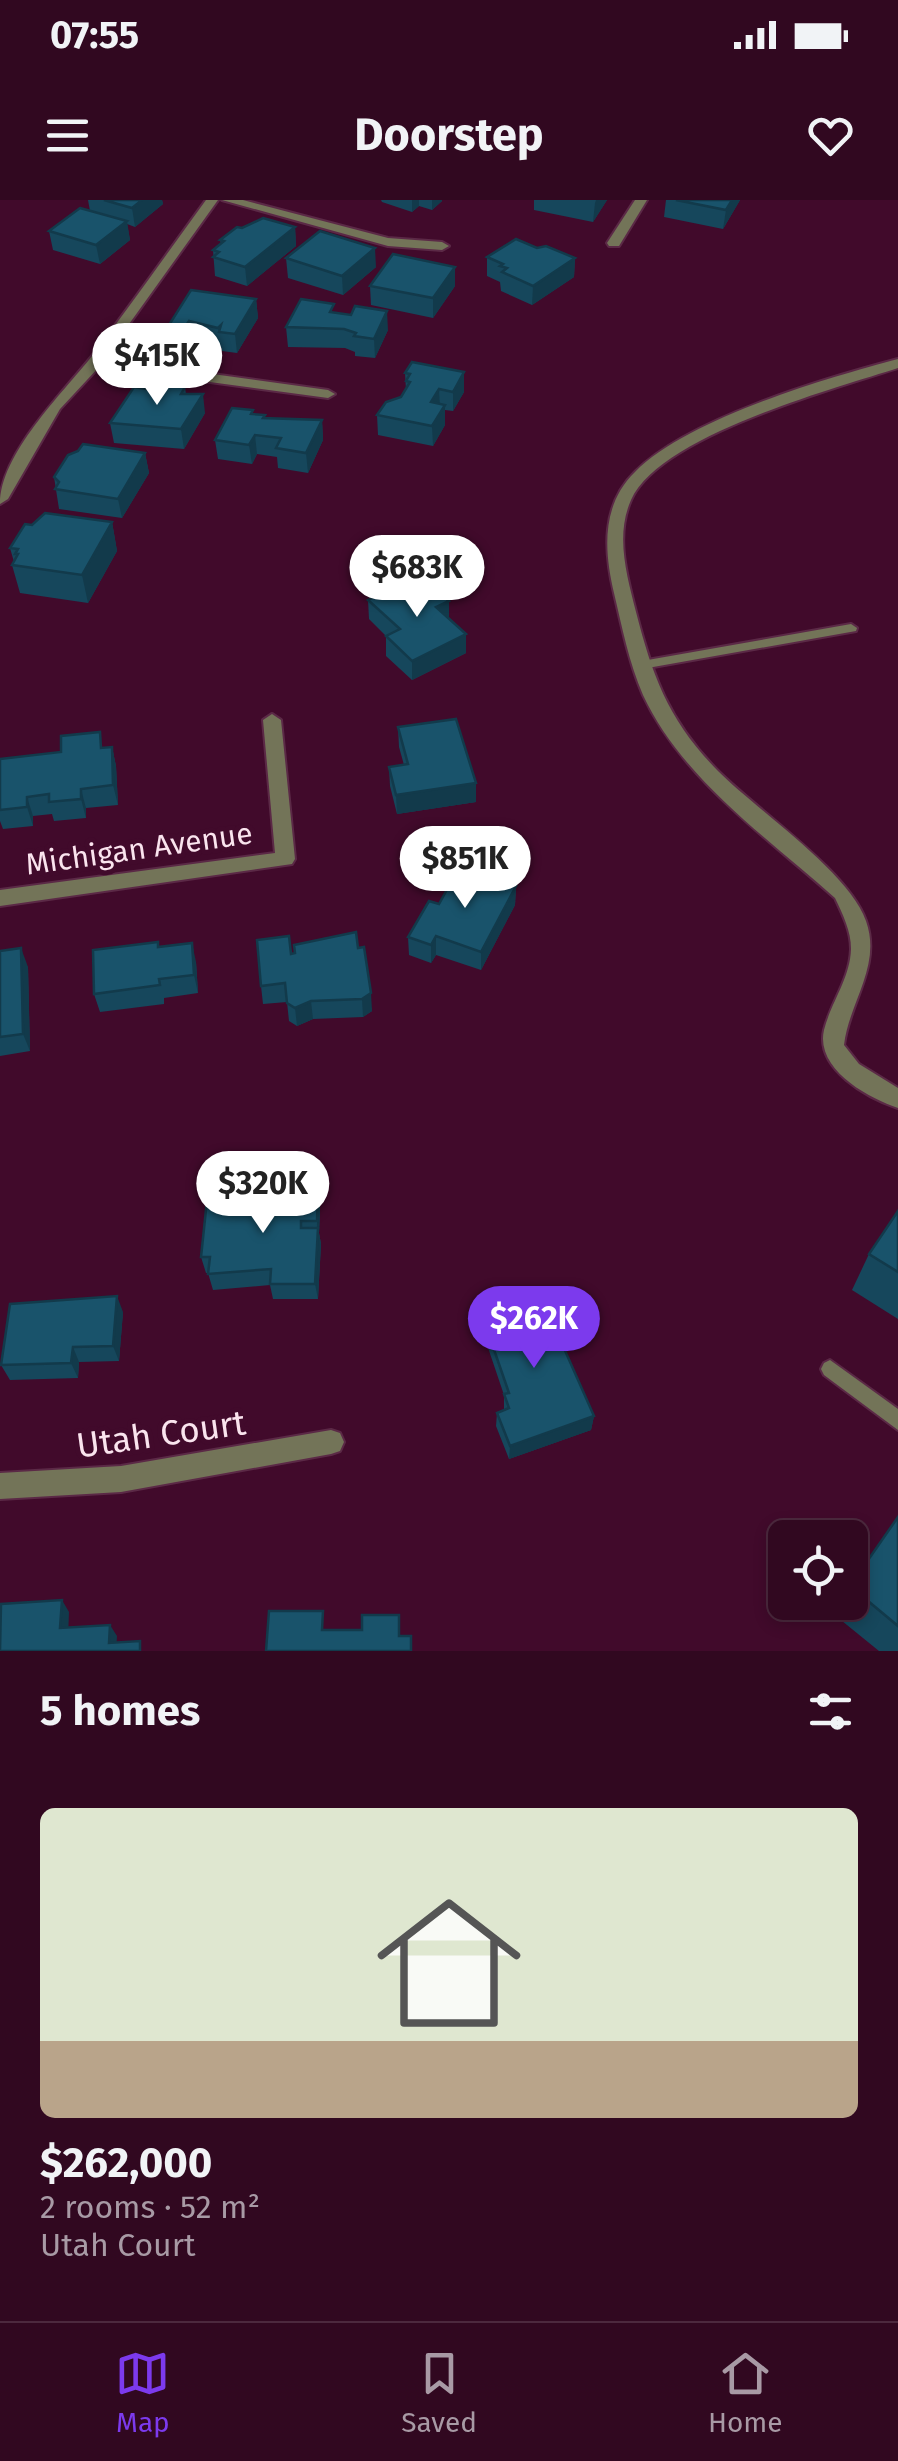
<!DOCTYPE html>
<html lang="en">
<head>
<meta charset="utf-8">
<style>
	:root { --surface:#310820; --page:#391129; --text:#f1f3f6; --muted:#a89aa5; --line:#4c293e; --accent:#7c3aed }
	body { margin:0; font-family:"Fira Sans",sans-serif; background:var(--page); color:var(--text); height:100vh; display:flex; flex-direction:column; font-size:38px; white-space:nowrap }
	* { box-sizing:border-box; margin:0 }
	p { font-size:32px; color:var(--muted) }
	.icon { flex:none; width:55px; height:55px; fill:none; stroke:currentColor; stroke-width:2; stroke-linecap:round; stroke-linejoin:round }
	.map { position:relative; height:1451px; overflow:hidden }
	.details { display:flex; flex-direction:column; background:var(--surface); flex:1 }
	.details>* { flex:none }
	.controls { position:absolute; left:768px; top:1320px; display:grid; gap:20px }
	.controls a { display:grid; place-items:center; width:100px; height:100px; border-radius:15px; background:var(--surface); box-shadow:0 5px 15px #0003,0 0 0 2px var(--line); font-size:50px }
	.price { position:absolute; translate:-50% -85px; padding:0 22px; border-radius:35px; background:#fff; color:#222; font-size:32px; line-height:65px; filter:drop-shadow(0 2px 5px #0008) }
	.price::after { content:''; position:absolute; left:50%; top:60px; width:30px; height:22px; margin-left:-15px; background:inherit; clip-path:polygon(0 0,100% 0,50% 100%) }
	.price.current { background:var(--accent); color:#fff }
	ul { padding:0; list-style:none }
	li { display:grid; align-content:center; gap:20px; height:530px; padding:0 40px }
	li+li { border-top:2px solid var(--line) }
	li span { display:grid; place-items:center; height:310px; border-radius:15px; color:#555 }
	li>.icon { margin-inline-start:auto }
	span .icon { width:180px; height:180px; fill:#fffc; stroke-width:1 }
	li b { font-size:42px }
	h2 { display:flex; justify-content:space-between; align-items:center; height:120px; padding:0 40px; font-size:42px }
	.status { display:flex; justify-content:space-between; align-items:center; height:70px; padding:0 50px; background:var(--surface); direction:ltr }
	.status svg { height:28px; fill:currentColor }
	header { display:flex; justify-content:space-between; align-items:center; height:130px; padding:0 40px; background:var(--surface); font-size:45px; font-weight:700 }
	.menu { display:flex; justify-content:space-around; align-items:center; height:140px; border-top:2px solid var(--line); background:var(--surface); font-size:28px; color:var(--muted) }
	.menu a { display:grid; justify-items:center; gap:5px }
	.menu .current { color:var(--accent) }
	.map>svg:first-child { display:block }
</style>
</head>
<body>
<div class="status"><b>07:55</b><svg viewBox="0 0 49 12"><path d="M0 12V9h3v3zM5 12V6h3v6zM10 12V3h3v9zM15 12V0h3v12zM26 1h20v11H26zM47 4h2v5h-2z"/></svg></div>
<header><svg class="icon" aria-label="menu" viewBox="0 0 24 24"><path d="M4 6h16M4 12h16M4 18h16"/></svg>Doorstep<svg class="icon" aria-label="heart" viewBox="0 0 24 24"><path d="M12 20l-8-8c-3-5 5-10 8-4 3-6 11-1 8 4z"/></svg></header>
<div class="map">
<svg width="898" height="1451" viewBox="0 0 898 1451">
	<rect width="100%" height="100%" fill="#410a2b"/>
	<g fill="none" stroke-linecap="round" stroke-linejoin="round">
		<g stroke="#5b2946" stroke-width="4">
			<g id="service">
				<path d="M851 424 857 428 856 431 642 469 635 465 642 461Z"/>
				<path d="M830 1160 898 1209V1230L824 1175 821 1169 824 1163Z"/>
			</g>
		</g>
		<g stroke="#5b2946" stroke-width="4">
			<g id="minor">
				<path d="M206 0H218L104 159 328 190 335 194 328 198 99 167 60 209 8 299 0 304C0 254 62 194 92 156 131 105 168 52 206 0Z"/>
				<path d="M222 0H243L388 38 442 42 449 46 442 50 388 46Z"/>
				<path d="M635 0H647L619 46H609L607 43Z"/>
				<path d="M898 159V168C833 189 659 236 631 300 615 336 627 376 636 412 653 478 669 521 718 571 758 611 849 672 866 721 882 766 849 802 844 845L859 864 898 888V908C868 898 815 869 824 830 831 802 850 779 851 749 851 731 843 715 835 698 768 638 682 579 643 495 629 463 622 427 614 393 604 351 601 305 635 272 687 219 826 178 898 159Z"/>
				<path d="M272 514 281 520 295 659 292 664 0 706V690L275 653 263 520Z"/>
				<path d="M331 1230 340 1233 344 1242 340 1251 331 1254 121 1292 0 1299V1273L121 1266Z"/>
			</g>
		</g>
		<use href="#service" fill="#737458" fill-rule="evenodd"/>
		<use href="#minor" fill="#737458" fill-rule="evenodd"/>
	</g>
	<g fill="#16475c">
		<path d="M88 0H162L163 4 135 27 127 24 130 40 100 64 53 50 49 31 90 11Z"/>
		<path d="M381 0H442V1L432 10 419 6 412 12 382 2Z"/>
		<path d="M534 0H607L593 22 534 10Z"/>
		<path d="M666 0H740L723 29 664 17Z"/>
		<path d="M295 27 296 46 247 86 215 76 213 50 221 44 220 40 242 28Z"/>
		<path d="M537 48 575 58 574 77 532 105 501 91 500 82 487 76V57Z"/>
		<path d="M286 58 376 67 343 95 288 78Z"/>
		<path d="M370 86H455L433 118 371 105Z"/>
		<path d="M256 99 258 118 237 153 222 151 221 147 192 141 188 147 172 145 169 125Z"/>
		<path d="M335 113 388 130 375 158 355 156V152L345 148 288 147 286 127Z"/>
		<path d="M464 172V192L453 211 445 210V225L433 246 378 235 377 215 401 197 406 190 405 173Z"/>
		<path d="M185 187 186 194 205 213 184 249 114 243 110 223 152 190Z"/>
		<path d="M253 214 265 215V218L322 220 323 240 308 273 278 268 277 257 257 254 252 264 218 259 215 240Z"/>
		<path d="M145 253 149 273 122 318 59 309 54 277Z"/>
		<path d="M112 322 117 351 88 403 20 393 12 365 14 362 10 348 32 325Z"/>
		<path d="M368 400 449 418 466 434V453L412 480 386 456V436L369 419Z"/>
		<path d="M398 527 476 583V602L397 614 390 586 389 567 404 565 399 547Z"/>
		<path d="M104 547H112L116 566 118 605 86 608V618L54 621 52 614 33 616V626L3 629 0 621V559Z"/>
		<path d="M516 686 515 705 481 770 436 755 431 763 409 755 408 737 439 704Z"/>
		<path d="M158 742 159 747 196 762 198 793 164 798V804L100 812 94 794Z"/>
		<path d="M358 748 372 811 363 817 313 819 297 826 289 821 287 802 263 804 261 786 292 754Z"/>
		<path d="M0 751 28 767 30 851 0 856Z"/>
		<path d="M318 992 320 1009 319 1033 321 1044 318 1099H273L270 1085 213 1090 208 1073H206L201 1057 236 1001H270Z"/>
		<path d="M898 1011V1119L852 1090 869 1054Z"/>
		<path d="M123 1112 119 1161 79 1162 78 1178 10 1180 1 1165Z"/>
		<path d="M481 1112 594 1216 591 1230 509 1259 496 1226 497 1213 504 1210V1195L481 1127Z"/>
		<path d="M898 1317V1451H879L831 1412 838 1402H850V1385Z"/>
	</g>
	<g fill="#123a4b">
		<path d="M142 0H162L163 4 135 27 132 8Z"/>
		<path d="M412 0H419V6L412 12Z"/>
		<path d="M432 0H442V1L432 10Z"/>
		<path d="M596 0H607L593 22 595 3Z"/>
		<path d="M732 0H740L723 29 726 10Z"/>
		<path d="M127 21 130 40 100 64 96 45Z"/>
		<path d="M295 27 296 46 247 86 245 67Z"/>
		<path d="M375 48 376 67 343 95 342 76Z"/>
		<path d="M575 58 574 77 532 105 533 86Z"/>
		<path d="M455 67V86L433 118V98Z"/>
		<path d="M256 99 258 118 237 153 235 134Z"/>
		<path d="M387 111 388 130 375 158 374 139Z"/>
		<path d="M189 121 192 141 188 147 185 127Z"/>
		<path d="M464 172V192L453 211V192Z"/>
		<path d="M439 189 440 208 431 202Z"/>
		<path d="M203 194 205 213 184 249 181 229Z"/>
		<path d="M445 205V225L433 246 432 226Z"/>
		<path d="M322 220 323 240 308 273 306 253Z"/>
		<path d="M255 235 257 254 252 264 249 245Z"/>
		<path d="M145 253 149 273 122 318 118 299Z"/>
		<path d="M112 322 117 351 88 403 82 375Z"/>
		<path d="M449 401V420L436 407Z"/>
		<path d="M466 434V453L412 480V461Z"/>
		<path d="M112 547 116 566 118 605 113 585Z"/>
		<path d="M476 583V602L397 614 396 595Z"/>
		<path d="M81 589 86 608V618L81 599Z"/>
		<path d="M27 597 33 616V626L27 607Z"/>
		<path d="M516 686 515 705 481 770V752Z"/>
		<path d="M436 736V755L431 763V745Z"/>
		<path d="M192 743 196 762 198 793 194 775Z"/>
		<path d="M21 748 28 767 30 851 23 834Z"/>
		<path d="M371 793 372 811 363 817 362 799Z"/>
		<path d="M311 801 313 819 297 826 295 808Z"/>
		<path d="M318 992 320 1009 319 1033 321 1044 318 1099 315 1084Z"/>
		<path d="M117 1096 123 1112 119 1161 113 1146Z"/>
		<path d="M73 1147 79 1162 78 1178 71 1163Z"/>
		<path d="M594 1216 591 1230 509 1259 510 1246Z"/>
		<path d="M62 1400 69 1412 68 1439 60 1428Z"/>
		<path d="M110 1425 117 1436 116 1451 109 1443Z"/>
	</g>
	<g fill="#19536b" stroke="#123a4b" stroke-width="2.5">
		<path d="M104 0H142L132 8Z"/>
		<path d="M676 0H732L726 10Z"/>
		<path d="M80 8 127 21 96 45 49 31Z"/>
		<path d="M263 18 295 27 245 67 213 57 219 52 213 50 224 41 220 40 237 27 242 28Z"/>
		<path d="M320 31 375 48 342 76 286 58Z"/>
		<path d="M516 39 537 48 546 46 575 58 533 86 502 72 507 68 500 66 503 64 487 57Z"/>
		<path d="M393 54 455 67 433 98 370 86Z"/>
		<path d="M191 90 256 99 235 134 219 132 221 125 218 128 189 121 185 127 169 125Z"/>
		<path d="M301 99 334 104 330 112 351 115 355 106 387 111 374 139 354 136 356 133 344 129 286 127Z"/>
		<path d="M412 162 464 172 453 192 439 189 431 202 445 205 432 226 377 215 386 202 401 197 410 182 406 181 410 174 405 173Z"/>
		<path d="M170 185 185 187 181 194H203L181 229 110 223 134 187 152 190Z"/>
		<path d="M232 208 253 210 251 214 265 215 263 218 322 220 306 253 276 248 281 238 255 235 249 245 215 240Z"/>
		<path d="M83 244 145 253 118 299 55 289 59 282 54 277 68 255 78 251Z"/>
		<path d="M45 313 112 322 82 375 12 365 18 354H15L18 349 10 348 25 324 32 325Z"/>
		<path d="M407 381 420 392 433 387 449 401 436 407 466 434 412 461 386 436 400 429 368 400Z"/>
		<path d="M456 519 476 583 396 595 389 567 408 564 398 527Z"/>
		<path d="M100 532 101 548 112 547 113 585 81 589V599L49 602V594L27 597V607L0 610V559L61 552V536Z"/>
		<path d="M459 668 516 686 481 752 436 736 431 745 408 737 429 701 439 704Z"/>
		<path d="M356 732 358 748 364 747 371 793 362 799 311 801 295 808 287 803 285 783 261 786 257 740 289 736 291 754 295 753 294 745Z"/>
		<path d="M158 742V747L192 743 194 775 159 779 160 785 94 794 93 750Z"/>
		<path d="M21 748 23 834 0 837V751Z"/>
		<path d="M271 989 318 992 317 1021H301V1028H318L315 1084H270L271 1069 208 1074 210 1057H201L207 1000 218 993H231L236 1001H270Z"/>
		<path d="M898 1011V1072L869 1054Z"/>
		<path d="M539 1092 594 1216 510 1246 497 1213 509 1208 504 1194 509 1193 481 1112Z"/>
		<path d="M117 1096 113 1146 73 1147 71 1163 1 1165 10 1104Z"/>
		<path d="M898 1317V1426L850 1386Z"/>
		<path d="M62 1400 60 1428 110 1425 109 1443 140 1441V1451H0L1 1404Z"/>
		<path d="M269 1411H323L322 1430H362V1415H399V1436H411V1451H266Z"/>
	</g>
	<g text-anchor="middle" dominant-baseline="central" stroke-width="10" stroke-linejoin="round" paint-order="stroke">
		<g font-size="30" fill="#fae4ee" stroke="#410a2b">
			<text transform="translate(139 649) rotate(-8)">Michigan Avenue</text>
		</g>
		<g font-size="35" fill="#fae4ee" stroke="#410a2b">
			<text transform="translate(161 1234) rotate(-8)">Utah Court</text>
		</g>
	</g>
</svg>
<div class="controls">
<a><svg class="icon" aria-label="locate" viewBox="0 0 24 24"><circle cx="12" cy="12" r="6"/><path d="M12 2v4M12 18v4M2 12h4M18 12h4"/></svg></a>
</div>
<b class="price" style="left:157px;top:208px">$415K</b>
<b class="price" style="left:417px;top:420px">$683K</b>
<b class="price" style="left:465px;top:711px">$851K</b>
<b class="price" style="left:263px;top:1036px">$320K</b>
<b class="price current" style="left:534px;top:1171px">$262K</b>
</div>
<section class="details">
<h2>5 homes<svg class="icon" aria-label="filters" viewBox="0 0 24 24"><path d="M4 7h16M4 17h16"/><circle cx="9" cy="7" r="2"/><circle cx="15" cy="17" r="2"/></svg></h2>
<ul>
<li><span style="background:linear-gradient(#dfe7d0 75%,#b9a48a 0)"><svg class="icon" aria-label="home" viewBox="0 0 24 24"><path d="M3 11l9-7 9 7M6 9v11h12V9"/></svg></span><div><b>$262,000</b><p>2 rooms · 52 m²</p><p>Utah Court</p></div></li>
</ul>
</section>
<nav class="menu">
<a class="current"><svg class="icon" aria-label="map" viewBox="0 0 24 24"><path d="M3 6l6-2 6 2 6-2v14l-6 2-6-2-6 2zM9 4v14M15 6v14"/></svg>Map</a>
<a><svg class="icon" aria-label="saved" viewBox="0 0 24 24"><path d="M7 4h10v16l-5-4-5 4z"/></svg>Saved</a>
<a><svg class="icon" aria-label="home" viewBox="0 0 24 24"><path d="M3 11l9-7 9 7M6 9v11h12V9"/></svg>Home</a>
</nav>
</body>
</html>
